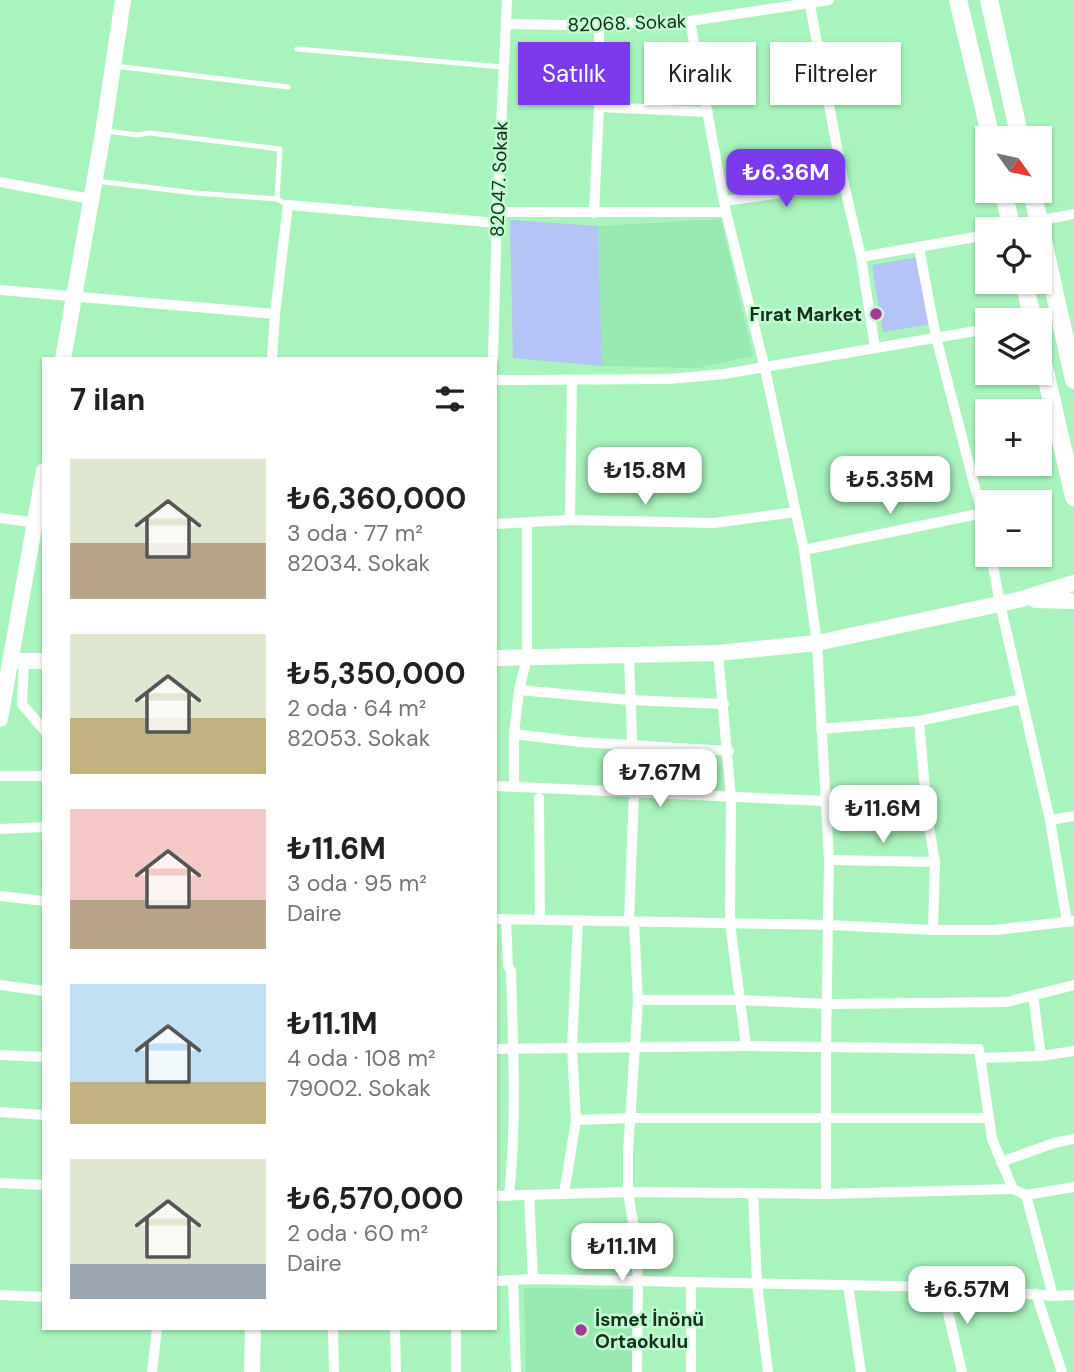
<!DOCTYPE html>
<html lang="tr">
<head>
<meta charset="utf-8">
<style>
	:root { --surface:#fff; --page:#f2f2f2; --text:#202124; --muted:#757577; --accent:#7c3aed }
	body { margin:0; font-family:"DM Sans",sans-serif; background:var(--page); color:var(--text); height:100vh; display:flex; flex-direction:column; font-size:26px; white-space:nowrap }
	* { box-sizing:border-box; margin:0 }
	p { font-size:23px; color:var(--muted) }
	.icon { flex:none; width:38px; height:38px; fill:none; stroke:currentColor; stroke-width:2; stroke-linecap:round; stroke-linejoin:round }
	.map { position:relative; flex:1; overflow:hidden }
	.drawer { position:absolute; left:42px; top:357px; width:455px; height:973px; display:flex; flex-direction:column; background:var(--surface); border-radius:0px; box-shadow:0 2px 5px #0004 }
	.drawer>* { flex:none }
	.guide { position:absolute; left:518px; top:42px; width:450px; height:63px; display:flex; gap:14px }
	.needle { width:46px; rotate:123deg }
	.fabs { position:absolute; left:975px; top:126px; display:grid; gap:14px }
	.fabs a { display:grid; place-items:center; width:77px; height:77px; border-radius:0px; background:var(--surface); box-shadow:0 2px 5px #0004; font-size:35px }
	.price { position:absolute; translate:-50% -60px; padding:0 16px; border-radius:14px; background:#fff; color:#222; font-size:23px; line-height:46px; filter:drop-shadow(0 2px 4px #0008) }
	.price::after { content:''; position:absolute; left:50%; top:42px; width:21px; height:16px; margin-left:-10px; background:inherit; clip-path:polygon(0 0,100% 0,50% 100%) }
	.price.active { background:var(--accent); color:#fff }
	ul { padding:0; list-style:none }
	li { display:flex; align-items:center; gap:21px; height:175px; padding:0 28px }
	li span { display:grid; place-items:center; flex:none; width:196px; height:140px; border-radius:0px; color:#555 }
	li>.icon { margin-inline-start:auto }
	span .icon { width:84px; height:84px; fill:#fffc; stroke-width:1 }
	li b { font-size:30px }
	h2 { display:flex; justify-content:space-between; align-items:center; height:84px; padding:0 28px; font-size:30px }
	.tag { padding:0 24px; border-radius:0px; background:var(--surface); box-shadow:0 2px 5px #0004; font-size:24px; line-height:63px }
	.tag.active { background:var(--accent); color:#fff }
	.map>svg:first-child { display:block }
</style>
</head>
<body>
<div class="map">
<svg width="1074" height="1372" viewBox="0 0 1074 1372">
	<rect width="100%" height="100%" fill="#a9f4bd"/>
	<g fill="#98e9af">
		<path d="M721 219 753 356 698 368 602 366 598 226Z"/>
		<path d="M524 1288 637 1289V1372H526Z"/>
	</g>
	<g fill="#b4c3f6">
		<path d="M510 220 598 226 602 366 513 358Z"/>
		<path d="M920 257 931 324 883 332 872 265Z"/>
	</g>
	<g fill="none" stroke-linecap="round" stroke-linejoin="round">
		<g stroke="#fff" stroke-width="5">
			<path d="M297 49 503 67"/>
			<path d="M115 66 288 87"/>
			<path d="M107 131 137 135 150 133 280 149 277 199 288 205"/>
			<path d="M96 181 195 193 277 199"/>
		</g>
		<g stroke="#fff" stroke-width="10">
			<path d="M809 0 844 184 861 257 875 348"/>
			<path d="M690 21 726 212 765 369 804 550 817 643 829 860 826 1046V1194"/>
			<path d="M507 24 564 25 690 21 829 0"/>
			<path d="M599 107 708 112"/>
			<path d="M0 182 90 199"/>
			<path d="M724 201 844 184"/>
			<path d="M497 212H726"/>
			<path d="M594 213 599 107V23"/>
			<path d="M1038 221 1074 214"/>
			<path d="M919 248 936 337 987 534"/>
			<path d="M861 257 987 235"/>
			<path d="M0 290 275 314"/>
			<path d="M272 359 275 314 288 205 497 223"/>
			<path d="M493 359 497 212 507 0"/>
			<path d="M495 380 669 379 724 374 987 329"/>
			<path d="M0 518 44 524"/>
			<path d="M570 520 572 380"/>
			<path d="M495 524 570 520 714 523 796 512"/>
			<path d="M804 550 983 513"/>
			<path d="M991 555 1000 604 1050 820 1074 816"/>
			<path d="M24 661 22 704 44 730"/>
			<path d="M519 690 629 700 724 704"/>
			<path d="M919 721 927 814 935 862 933 930"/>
			<path d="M821 729 919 721 1022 699"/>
			<path d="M514 734 580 742 729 751"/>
			<path d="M0 776H44"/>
			<path d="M495 786 825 801"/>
			<path d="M514 786V734L519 690 527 658V523"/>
			<path d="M539 798 540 920"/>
			<path d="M1050 820 1067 922"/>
			<path d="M0 829 44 827"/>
			<path d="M829 860 935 862"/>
			<path d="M0 896 44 901"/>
			<path d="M495 919 829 925 933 930H995L1074 921"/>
			<path d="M506 919 508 966 511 971C513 1046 517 1122 509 1196"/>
			<path d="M629 921 634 792 629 656"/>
			<path d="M634 922 638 1000 628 1152V1192L635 1234 638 1282 637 1372"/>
			<path d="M0 985 44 991"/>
			<path d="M1033 995 1041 1056"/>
			<path d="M638 1000H739L828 1004 1007 1002 1074 985"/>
			<path d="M746 1046 979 1049 992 1139 1013 1189 1026 1195 1053 1296 1074 1295"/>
			<path d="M495 1049 746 1046 730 923 731 798 718 653"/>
			<path d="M0 1055 44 1057"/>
			<path d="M981 1058 1041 1056 1074 1051"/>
			<path d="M0 1112 44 1115"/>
			<path d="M576 1120 631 1118H988"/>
			<path d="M1001 1162 1054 1143 1074 1139"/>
			<path d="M0 1183 44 1185"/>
			<path d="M753 1193 757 1283 768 1372"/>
			<path d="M564 1194 576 1120 572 1048 578 921"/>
			<path d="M529 1195 533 1279"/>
			<path d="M1026 1195 1074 1187"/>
			<path d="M495 1196 628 1192 826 1194 1013 1189"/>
			<path d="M513 1280 516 1372"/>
			<path d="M495 1281 533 1279 942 1287 1053 1296"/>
			<path d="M691 1283V1372"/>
			<path d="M848 1285 861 1372"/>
			<path d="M942 1287 962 1372"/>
			<path d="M1036 1294 1062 1372"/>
			<path d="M0 1295 44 1297"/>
			<path d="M333 1328 334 1372"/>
			<path d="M395 1328 396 1372"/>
			<path d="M152 1372 157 1328"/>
			<path d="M456 1372V1328"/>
		</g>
		<g stroke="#fff" stroke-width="16">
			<path d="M63 359 103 133 123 0"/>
			<path d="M1035 600 1074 601"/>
			<path d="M495 658 718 653 817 643 1018 600 1074 583"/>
			<path d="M12 661H44"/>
			<path d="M0 719 44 471"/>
			<path d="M252 1372 253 1328"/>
		</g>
		<g stroke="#fff" stroke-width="18">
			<path d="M958 0 991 138"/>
			<path d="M989 0 1020 138"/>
			<path d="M1003 191 1012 229"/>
			<path d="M1032 191 1074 380"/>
			<path d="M1024 282 1033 320"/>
			<path d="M1040 350 1074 497"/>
		</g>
	</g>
	<g fill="#a33898" stroke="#c2fdd1" stroke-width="2.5">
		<circle cx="876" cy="314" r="7"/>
		<circle cx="581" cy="1330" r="7"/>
	</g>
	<g text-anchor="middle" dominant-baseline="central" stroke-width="5" stroke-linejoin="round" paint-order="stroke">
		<g font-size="19" fill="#12301c" stroke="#c2fdd1">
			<text transform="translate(627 23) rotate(-2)">82068. Sokak</text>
			<text transform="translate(499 179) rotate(-88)">82047. Sokak</text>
		</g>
		<g font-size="19" font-weight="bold" fill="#12301c" stroke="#c2fdd1" text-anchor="end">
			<text x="862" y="314">Fırat Market</text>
			<text x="595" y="1319" text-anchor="start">İsmet İnönü<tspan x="595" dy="22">Ortaokulu</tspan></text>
		</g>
	</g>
</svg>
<div class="fabs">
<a><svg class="needle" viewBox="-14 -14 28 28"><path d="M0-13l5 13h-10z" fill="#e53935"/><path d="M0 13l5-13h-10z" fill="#757577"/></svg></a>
<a><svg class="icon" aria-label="locate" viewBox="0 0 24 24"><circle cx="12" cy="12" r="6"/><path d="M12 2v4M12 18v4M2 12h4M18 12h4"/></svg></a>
<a><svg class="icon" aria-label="layers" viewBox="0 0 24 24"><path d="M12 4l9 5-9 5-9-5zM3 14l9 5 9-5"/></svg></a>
<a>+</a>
<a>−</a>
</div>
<b class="price active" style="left:786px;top:209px">₺6.36M</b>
<b class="price" style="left:645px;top:507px">₺15.8M</b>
<b class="price" style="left:890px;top:516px">₺5.35M</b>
<b class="price" style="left:660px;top:809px">₺7.67M</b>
<b class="price" style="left:883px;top:845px">₺11.6M</b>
<b class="price" style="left:622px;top:1283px">₺11.1M</b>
<b class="price" style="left:967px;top:1326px">₺6.57M</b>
<div class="guide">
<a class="tag active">Satılık</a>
<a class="tag">Kiralık</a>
<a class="tag">Filtreler</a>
</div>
<section class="drawer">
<h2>7 ilan<svg class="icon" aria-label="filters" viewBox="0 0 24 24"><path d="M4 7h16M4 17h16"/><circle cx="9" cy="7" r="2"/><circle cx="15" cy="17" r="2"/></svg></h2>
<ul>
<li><span style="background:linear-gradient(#dfe7d0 60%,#b9a48a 0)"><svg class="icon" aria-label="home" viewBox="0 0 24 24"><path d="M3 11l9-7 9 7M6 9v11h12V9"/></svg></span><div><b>₺6,360,000</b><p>3 oda · 77 m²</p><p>82034. Sokak</p></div></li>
<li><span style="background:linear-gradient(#dfe7d0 60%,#c2b280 0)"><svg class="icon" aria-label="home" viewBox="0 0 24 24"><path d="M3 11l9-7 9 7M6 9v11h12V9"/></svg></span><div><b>₺5,350,000</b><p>2 oda · 64 m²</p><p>82053. Sokak</p></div></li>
<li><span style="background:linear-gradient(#f6c9c9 65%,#b9a48a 0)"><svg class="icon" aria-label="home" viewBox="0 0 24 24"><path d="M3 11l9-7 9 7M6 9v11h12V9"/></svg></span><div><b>₺11.6M</b><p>3 oda · 95 m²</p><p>Daire</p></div></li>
<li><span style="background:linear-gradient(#bfe0f5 70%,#c2b280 0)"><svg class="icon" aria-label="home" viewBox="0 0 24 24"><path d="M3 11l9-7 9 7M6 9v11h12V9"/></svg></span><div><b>₺11.1M</b><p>4 oda · 108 m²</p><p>79002. Sokak</p></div></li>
<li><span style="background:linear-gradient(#dfe7d0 75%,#9aa5b1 0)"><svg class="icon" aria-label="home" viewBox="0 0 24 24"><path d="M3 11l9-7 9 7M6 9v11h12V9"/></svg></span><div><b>₺6,570,000</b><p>2 oda · 60 m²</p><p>Daire</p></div></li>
</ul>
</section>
</div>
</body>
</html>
